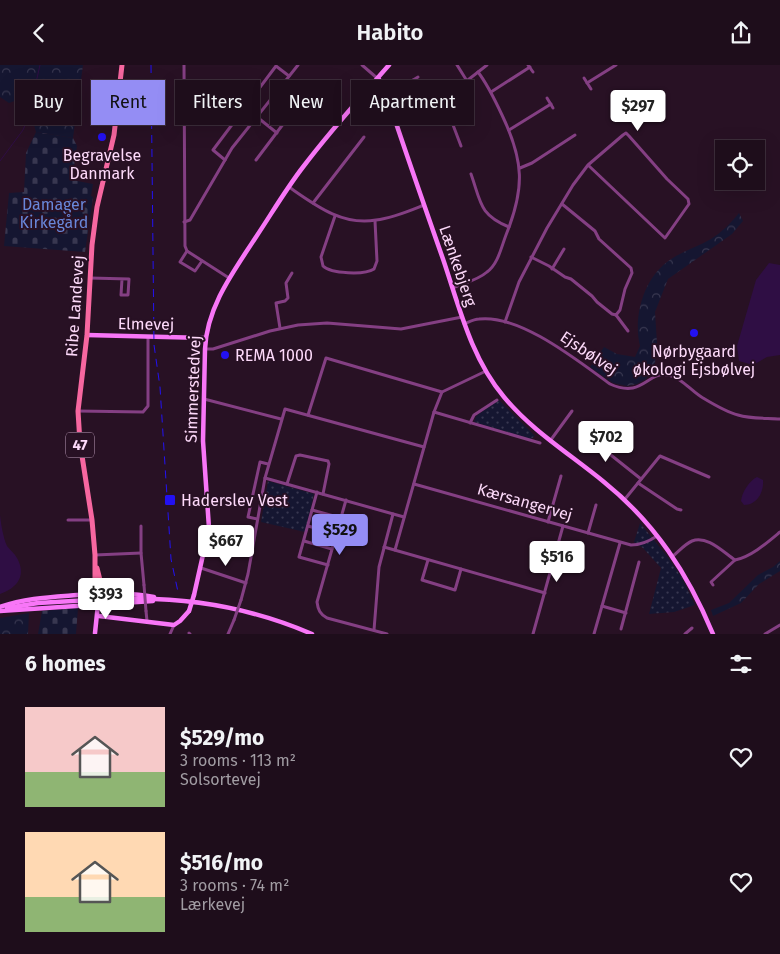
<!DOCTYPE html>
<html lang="en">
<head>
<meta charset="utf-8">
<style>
	:root { --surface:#1e0d1b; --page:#2b1b28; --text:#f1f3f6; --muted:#a19ca3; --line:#3c2d3a; --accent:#948df4 }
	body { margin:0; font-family:"Fira Sans",sans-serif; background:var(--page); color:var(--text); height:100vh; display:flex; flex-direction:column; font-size:19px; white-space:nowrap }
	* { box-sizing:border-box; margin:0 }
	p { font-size:16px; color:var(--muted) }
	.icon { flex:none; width:28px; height:28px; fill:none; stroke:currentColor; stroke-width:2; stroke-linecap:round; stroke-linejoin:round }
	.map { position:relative; height:569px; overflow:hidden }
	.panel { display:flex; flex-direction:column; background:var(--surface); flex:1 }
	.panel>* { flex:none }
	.guide { position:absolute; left:15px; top:15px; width:500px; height:45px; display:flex; gap:10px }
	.tools { position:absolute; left:715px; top:75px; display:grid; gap:10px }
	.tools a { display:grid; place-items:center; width:50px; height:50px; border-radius:0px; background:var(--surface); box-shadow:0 5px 20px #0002,0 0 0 1px var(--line); font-size:25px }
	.price { position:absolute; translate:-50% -42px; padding:0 11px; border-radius:5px; background:#fff; color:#222; font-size:16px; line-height:32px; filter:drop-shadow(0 1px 2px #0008) }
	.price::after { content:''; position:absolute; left:50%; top:30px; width:15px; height:11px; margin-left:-8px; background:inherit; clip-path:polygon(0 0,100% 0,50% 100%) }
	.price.active { background:var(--accent); color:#111 }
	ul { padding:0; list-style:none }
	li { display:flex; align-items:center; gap:15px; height:125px; padding:0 25px }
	li span { display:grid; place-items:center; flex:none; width:140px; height:100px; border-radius:0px; color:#555 }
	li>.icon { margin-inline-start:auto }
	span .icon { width:60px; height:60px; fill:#fffc; stroke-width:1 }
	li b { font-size:21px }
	h2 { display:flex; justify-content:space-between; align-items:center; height:60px; padding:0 25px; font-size:21px }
	.chip { padding:0 18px; border-radius:0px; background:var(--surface); box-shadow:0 5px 20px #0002,0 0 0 1px var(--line); font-size:18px; line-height:45px }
	.chip.active { background:var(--accent); color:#111 }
	header { display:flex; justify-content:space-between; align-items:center; height:65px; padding:0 25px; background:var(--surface); font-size:22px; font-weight:600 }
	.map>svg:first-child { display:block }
</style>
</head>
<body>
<header><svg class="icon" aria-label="back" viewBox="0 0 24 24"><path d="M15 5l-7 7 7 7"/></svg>Habito<svg class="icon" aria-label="share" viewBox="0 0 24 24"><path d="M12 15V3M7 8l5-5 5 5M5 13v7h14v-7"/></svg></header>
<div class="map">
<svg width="780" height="569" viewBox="0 0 780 569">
	<defs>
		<pattern id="grass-dots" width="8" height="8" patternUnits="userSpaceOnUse" patternTransform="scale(1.25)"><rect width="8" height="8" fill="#151631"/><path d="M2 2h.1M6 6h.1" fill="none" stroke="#383750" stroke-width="1.8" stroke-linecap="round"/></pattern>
		<pattern id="forest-crowns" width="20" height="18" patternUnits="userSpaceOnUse" patternTransform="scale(1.25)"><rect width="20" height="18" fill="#151631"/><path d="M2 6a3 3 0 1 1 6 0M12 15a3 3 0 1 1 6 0" fill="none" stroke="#383750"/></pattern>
		<pattern id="cemetery-stones" width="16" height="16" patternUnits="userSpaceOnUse" patternTransform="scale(1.25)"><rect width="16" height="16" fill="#151631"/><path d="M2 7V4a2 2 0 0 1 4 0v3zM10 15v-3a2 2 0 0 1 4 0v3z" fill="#383750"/></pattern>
	</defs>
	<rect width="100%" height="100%" fill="#281124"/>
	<g fill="url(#grass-dots)">
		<path d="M499 335 535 371 531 374 474 357 476 351Z"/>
		<path d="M268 416 314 429 305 467 261 457Z"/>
		<path d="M640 458 667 491 682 513 695 540 674 547 649 549 661 503 643 483 634 477Z"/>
	</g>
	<g fill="url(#forest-crowns)">
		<path d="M0 0H83L73 73 36 67 34 60 37 37 20 34 9 38 0 32Z"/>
		<path d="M739 148 743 156 732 169 668 214 655 247 657 278 655 298 646 314 637 319 627 321 613 318 590 302 604 282 617 289 635 292 640 281C633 253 643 215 667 197 680 187 697 182 711 174 722 167 731 158 739 148Z"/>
		<path d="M780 496V506L759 519 741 538 713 551 711 545 729 538 758 510 773 502Z"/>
		<path d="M29 548 28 569H0V553Z"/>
	</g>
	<g fill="url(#cemetery-stones)">
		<path d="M36 67 73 73 77 81 72 115 93 119 91 131 93 132 85 187 4 181 9 128 24 127 26 88Z"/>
		<path d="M78 543 76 569H38L42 546Z"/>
	</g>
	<g fill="#2f0e44">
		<path d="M769 198 780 200V290L767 292 753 300 739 296 737 281 756 215Z"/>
		<path d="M757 412 763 415C764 427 757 440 744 440L741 436C742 427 749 416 757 412Z"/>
		<path d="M0 450C1 459 3 472 7 481 10 485 15 489 17 493 27 511 17 523 0 529Z"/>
	</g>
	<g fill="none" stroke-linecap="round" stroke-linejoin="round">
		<path stroke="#2f0e44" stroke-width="1" d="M0 96 23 65 28 53 40 0"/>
		<g stroke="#843f83" stroke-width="3">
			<path d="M184 0 185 181 187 186 229 213"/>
			<path d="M362 0 377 13"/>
			<path d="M457 0 467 16"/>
			<path d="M528 0 533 7"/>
			<path d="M584 13 591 24"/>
			<path d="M413 15 426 43"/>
			<path d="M410 17 418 12"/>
			<path d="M587 18 616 0"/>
			<path d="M491 27 530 2"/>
			<path d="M547 33 553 43"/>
			<path d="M441 36 450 52 461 81"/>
			<path d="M257 52 277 68"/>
			<path d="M395 54 426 43 441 36 487 0"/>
			<path d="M509 65 551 39"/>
			<path d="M225 95 213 85 276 1 289 11"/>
			<path d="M256 95 296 42"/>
			<path d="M520 103 532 98 575 70"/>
			<path d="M471 109C481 137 479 150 509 162"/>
			<path d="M289 122C315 140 342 161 376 155 393 153 409 146 424 140"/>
			<path d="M313 138 364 72"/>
			<path d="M335 151 321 192 323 201C331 209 365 210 374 204L377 196 375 156"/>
			<path d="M184 157 190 155 232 83 298 0"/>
			<path d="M187 186 180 197 195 206 202 196"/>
			<path d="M531 192 549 201 565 212 571 214 592 231 597 237 612 249 616 250 620 245 625 224 632 208 631 203 599 174 595 166 562 139"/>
			<path d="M552 204 564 184"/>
			<path d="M90 213 129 214 128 230H121L122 214"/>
			<path d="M453 223C464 218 478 215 487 207 498 199 501 183 506 170 525 123 524 96 502 50 495 35 488 20 478 7"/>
			<path d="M616 250 628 266"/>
			<path d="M505 257 519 217 547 163 573 120 588 100 623 70 626 68 629 71 667 114 688 134 689 139 665 173 588 100"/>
			<path d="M464 259C469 257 474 254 479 254 520 249 578 296 610 319 643 334 647 306 668 310 681 312 692 327 703 333 713 339 726 347 738 350 751 354 766 353 780 354"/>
			<path d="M280 263 276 238 285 236 288 233 286 218 292 208"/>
			<path d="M205 284H213L270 266 298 260 327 258 401 264 462 252"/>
			<path d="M204 334 281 354"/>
			<path d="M78 346 143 347 148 341V272"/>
			<path d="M434 347 540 378"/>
			<path d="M308 350 326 293 442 327"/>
			<path d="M470 358 474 350 497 335"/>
			<path d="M582 367 641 414"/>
			<path d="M550 376 572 346"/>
			<path d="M265 413 404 452"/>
			<path d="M638 418 677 444 681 445"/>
			<path d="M287 419 296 391 300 390 328 396 329 399 323 429"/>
			<path d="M414 419 631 480C641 480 648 477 657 471"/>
			<path d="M317 427 299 492 328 500"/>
			<path d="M625 434 660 391 709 412"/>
			<path d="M346 435 317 537C318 545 320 549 327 553L387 569"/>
			<path d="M312 445 341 453"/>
			<path d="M257 454 248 452 260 397 268 399"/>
			<path d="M68 455H92"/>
			<path d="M548 457 561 411"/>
			<path d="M141 461V488L144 520"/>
			<path d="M308 461 337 469"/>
			<path d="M588 468 596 440"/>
			<path d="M304 476 332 484"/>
			<path d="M384 482 545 528"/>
			<path d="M395 485 434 347 442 327 486 306"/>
			<path d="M95 490 141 488"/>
			<path d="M673 491C679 486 685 479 692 476 707 470 723 487 735 495 751 492 768 477 780 467"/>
			<path d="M428 495 422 515 455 525 461 504"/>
			<path d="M201 503 246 518"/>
			<path d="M713 520 711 517 735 495"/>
			<path d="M241 535 248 509 265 413 285 344 424 382"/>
			<path d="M602 541 626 548"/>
			<path d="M146 546 147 556"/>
			<path d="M621 564 639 497"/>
			<path d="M374 565 379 502 393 449"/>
			<path d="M189 568 190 569"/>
			<path d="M170 569 174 560"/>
			<path d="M228 569 234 555"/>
			<path d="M533 569 563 461"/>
			<path d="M594 569 620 478"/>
			<path d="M685 569 692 563"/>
			<path d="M765 569 780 560"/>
		</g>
		<g stroke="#f876f7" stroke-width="4.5">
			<path d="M378 13 384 22C403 80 423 137 443 194 459 241 471 293 504 332 532 366 570 389 604 417 655 458 688 509 713 569"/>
			<path d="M87 270 205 273"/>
			<path d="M194 530 209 463 203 376 205 284C207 241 234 206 256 172 272 148 286 124 303 102 330 66 360 33 389 0"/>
			<path d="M105 535C176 530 247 541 312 569"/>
			<path d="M0 542C25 533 51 532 77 530 103 529 129 527 154 532"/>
			<path d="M7 543 38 538 90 535"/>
			<path d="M0 546 153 536"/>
			<path d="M99 551 174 560 180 556 189 546"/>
			<path d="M95 568 98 539"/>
		</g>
		<g stroke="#f767a0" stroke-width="5">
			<path d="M97 503 101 519V540"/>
			<path d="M95 540V490L92 455 80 378 78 346 87 270 92 180 97 142 114 70 122 0"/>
		</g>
		<path stroke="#2311f2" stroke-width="1" stroke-dasharray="8 6" stroke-linecap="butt" d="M151 0 154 280 160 322 171 494 178 527"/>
		<g stroke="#843f83" stroke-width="3">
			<path d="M144 520 146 546"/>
			<path d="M234 555 241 535"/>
		</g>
		<path stroke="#f876f7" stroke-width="4.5" d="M189 546 194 530"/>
	</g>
	<g fill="#2311f2" stroke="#281124" stroke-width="2">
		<circle cx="102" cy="72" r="5"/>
		<circle cx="694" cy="268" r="5"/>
		<circle cx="225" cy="290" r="5"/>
		<rect x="164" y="429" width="12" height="12" rx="2.5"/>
	</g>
	<g text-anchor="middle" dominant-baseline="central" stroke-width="4" stroke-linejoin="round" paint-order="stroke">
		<rect fill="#281124" stroke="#bd9eba" stroke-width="1" x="66" y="367.5" width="28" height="25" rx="4"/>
		<g font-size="15" font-weight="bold" fill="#fddafa">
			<text x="80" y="380">47</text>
		</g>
		<g font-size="16" fill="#fddafa" stroke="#281124">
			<text x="102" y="90">Begravelse<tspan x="102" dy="18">Danmark</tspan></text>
			<text x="694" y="286">Nørbygaard<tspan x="694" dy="18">økologi Ejsbølvej</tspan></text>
			<text x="235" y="290" text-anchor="start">REMA 1000</text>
			<text x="181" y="435" text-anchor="start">Haderslev Vest</text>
		</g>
		<g font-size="16" fill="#6987da" stroke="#281124">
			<text x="54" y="139">Damager<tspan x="54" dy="18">Kirkegård</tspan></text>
		</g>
		<g font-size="16" fill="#fddafa" stroke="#281124">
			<text transform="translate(458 201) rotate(71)">Lænkebjerg</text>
			<text transform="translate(75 241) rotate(-86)">Ribe Landevej</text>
			<text transform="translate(146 259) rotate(1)">Elmevej</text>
			<text transform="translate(589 288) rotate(34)">Ejsbølvej</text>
			<text transform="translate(193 324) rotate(-88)">Simmerstedvej</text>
			<text transform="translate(525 437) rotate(16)">Kærsangervej</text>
		</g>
	</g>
</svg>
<div class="tools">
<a><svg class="icon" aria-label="locate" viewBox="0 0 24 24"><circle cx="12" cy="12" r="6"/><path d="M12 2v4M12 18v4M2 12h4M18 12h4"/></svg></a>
</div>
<b class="price" style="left:638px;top:67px">$297</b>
<b class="price" style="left:606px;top:398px">$702</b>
<b class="price active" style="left:340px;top:491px">$529</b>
<b class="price" style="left:226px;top:502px">$667</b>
<b class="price" style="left:557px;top:518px">$516</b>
<b class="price" style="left:106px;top:555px">$393</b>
<div class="guide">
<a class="chip">Buy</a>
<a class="chip active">Rent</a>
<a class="chip">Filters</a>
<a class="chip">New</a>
<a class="chip">Apartment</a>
</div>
</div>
<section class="panel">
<h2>6 homes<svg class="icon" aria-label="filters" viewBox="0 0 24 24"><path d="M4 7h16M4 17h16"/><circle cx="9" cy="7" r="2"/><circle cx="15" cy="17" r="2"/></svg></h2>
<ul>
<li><span style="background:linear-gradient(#f6c9c9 65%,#8fb573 0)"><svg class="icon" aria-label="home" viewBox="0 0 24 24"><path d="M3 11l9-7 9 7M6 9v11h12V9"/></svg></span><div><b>$529/mo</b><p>3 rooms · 113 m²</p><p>Solsortevej</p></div><svg class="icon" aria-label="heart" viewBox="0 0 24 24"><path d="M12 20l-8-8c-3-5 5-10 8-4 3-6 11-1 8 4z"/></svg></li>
<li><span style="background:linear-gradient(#ffd9b3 65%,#8fb573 0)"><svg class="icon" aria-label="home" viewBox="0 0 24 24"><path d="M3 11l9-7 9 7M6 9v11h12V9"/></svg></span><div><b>$516/mo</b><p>3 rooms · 74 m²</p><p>Lærkevej</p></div><svg class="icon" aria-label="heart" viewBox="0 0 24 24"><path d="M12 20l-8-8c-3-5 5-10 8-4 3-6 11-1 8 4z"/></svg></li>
</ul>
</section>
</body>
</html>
